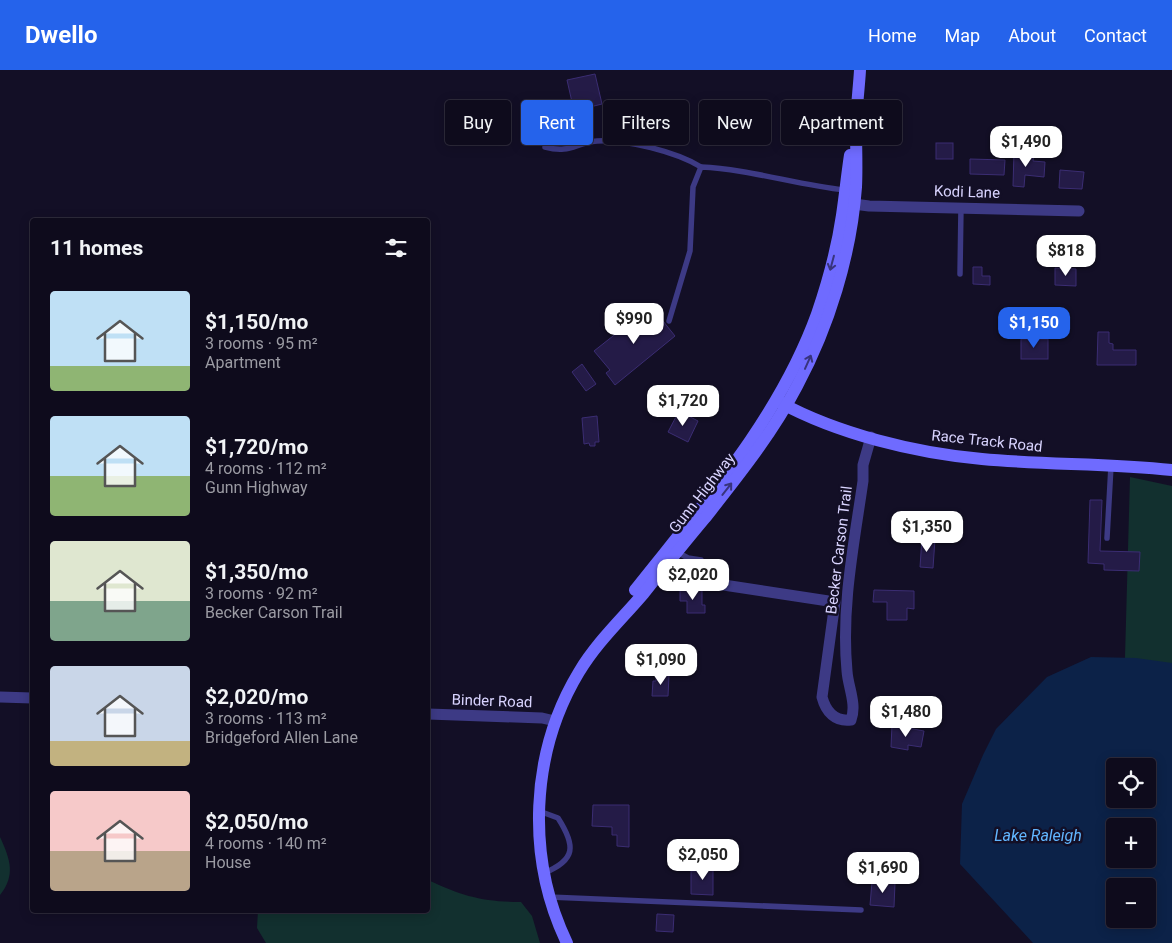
<!DOCTYPE html>
<html lang="en">
<head>
<meta charset="utf-8">
<style>
	:root { --surface:#0e0b1c; --page:#171425; --text:#f1f3f6; --muted:#9b9ba3; --line:#2e2b3b; --accent:#2563eb }
	body { margin:0; font-family:Roboto,sans-serif; background:var(--page); color:var(--text); height:100vh; display:flex; flex-direction:column; font-size:19px; white-space:nowrap }
	* { box-sizing:border-box; margin:0 }
	p { font-size:16px; color:var(--muted) }
	.icon { flex:none; width:28px; height:28px; fill:none; stroke:currentColor; stroke-width:2; stroke-linecap:round; stroke-linejoin:round }
	.map { position:relative; flex:1; overflow:hidden }
	.details { position:absolute; left:30px; top:148px; width:400px; height:695px; display:flex; flex-direction:column; background:var(--surface); border-radius:5px; box-shadow:0 2px 12px #0003,0 0 0 1px var(--line) }
	.details>* { flex:none }
	.banner { position:absolute; left:445px; top:30px; width:475px; height:45px; display:flex; gap:10px }
	.controls { position:absolute; left:1106px; top:688px; display:grid; gap:10px }
	.controls a { display:grid; place-items:center; width:50px; height:50px; border-radius:5px; background:var(--surface); box-shadow:0 2px 12px #0003,0 0 0 1px var(--line); font-size:25px }
	.price { position:absolute; translate:-50% -42px; padding:0 11px; border-radius:10px; background:#fff; color:#222; font-size:16px; line-height:32px; filter:drop-shadow(0 1px 2px #0008) }
	.price::after { content:''; position:absolute; left:50%; top:30px; width:15px; height:11px; margin-left:-8px; background:inherit; clip-path:polygon(0 0,100% 0,50% 100%) }
	.price.current { background:var(--accent); color:#fff }
	ul { padding:0; list-style:none }
	li { display:flex; align-items:center; gap:15px; height:125px; padding:0 20px }
	li span { display:grid; place-items:center; flex:none; width:140px; height:100px; border-radius:5px; color:#555 }
	li>.icon { margin-inline-start:auto }
	span .icon { width:60px; height:60px; fill:#fffc; stroke-width:1 }
	li b { font-size:21px }
	h2 { display:flex; justify-content:space-between; align-items:center; height:60px; padding:0 20px; font-size:21px }
	.chip { padding:0 18px; border-radius:5px; background:var(--surface); box-shadow:0 2px 12px #0003,0 0 0 1px var(--line); font-size:18px; line-height:45px }
	.chip.current { background:var(--accent); color:#fff }
	header { display:flex; align-items:center; gap:30px; box-sizing:border-box; height:70px; padding:0 25px; background:var(--accent); color:#fff }
	header strong { font-size:24px }
	nav { display:flex; gap:28px; margin-inline-start:auto; font-size:18px }
	.map>svg:first-child { display:block }
</style>
</head>
<body>
<header>
<strong>Dwello</strong>
<nav><a>Home</a><a>Map</a><a>About</a><a>Contact</a></nav>
</header>
<div class="map">
<svg width="1172" height="873" viewBox="0 0 1172 873">
	<rect width="100%" height="100%" fill="#130f26"/>
	<g fill="#12302f">
		<path d="M1130 407 1172 416V873H1118L1148 849V696H1122Z"/>
		<path d="M0 767C10 789 16 805 0 825Z"/>
		<path d="M428 810C462 826 483 832 521 832L532 846 540 873H266L257 858 258 840H428Z"/>
	</g>
	<path fill="#0c2248" fill-rule="evenodd" d="M1091 587 1136 588 1172 593V873H1033L960 794 962 734 983 685 996 659 1047 607ZM1115 696H1148V729H1115ZM1115 756H1148V789H1115ZM1115 816H1148V849H1115Z"/>
	<g fill="#241b47" stroke="#3b2d73">
		<path d="M595 4 602 34 574 41 567 10Z"/>
		<path d="M556 42 559 58 536 62 534 46Z"/>
		<rect x="936" y="73" width="17" height="16"/>
		<path d="M1014 82 1034 83 1033 91 1045 92 1044 107 1025 105 1024 117 1013 116Z"/>
		<path d="M970 89 1005 90 1004 105 970 104Z"/>
		<path d="M1060 100 1084 102 1082 119 1059 118Z"/>
		<path d="M973 197H982V206H990V215L973 214Z"/>
		<path d="M1055 198 1076 199V216L1055 215Z"/>
		<path d="M651 236 675 266 615 315 606 303 610 300 594 281Z"/>
		<path d="M1098 262H1109V273L1113 274V280H1136V295H1097Z"/>
		<rect x="1021" y="269" width="27" height="20"/>
		<path d="M582 294 596 314 586 321 572 302Z"/>
		<path d="M679 341 698 351 688 372 668 362Z"/>
		<path d="M597 346 599 372H595V376H590L589 373 584 374 582 348Z"/>
		<path d="M1090 430H1102L1100 481 1140 482 1139 501 1104 500V494L1088 493Z"/>
		<path d="M922 468 935 469 933 498 920 497Z"/>
		<path d="M680 519 702 520V535H705V543H687V531H680Z"/>
		<path d="M874 520 914 521V539L907 538V550H887V532H873Z"/>
		<path d="M656 605 669 606 668 626H652L653 611H656Z"/>
		<path d="M892 655 924 661 921 677 908 675V680L891 677Z"/>
		<path d="M593 735H629V777L617 776V765H612V757L592 756Z"/>
		<path d="M670 782H684V794L669 793Z"/>
		<path d="M703 796H713V825L691 824V801H703Z"/>
		<path d="M872 812 895 813 894 837 870 835Z"/>
		<path d="M657 844 674 845 673 862 656 861Z"/>
	</g>
	<g fill="none" stroke-linecap="round" stroke-linejoin="round">
		<g stroke="#3d3a85" stroke-width="5.5">
			<path d="M545 77C570 84 575 73 597 71 626 69 677 82 701 97"/>
			<path d="M960 204 961 137"/>
			<path d="M669 251 690 181 693 117 701 97C749 99 797 115 845 120"/>
			<path d="M1107 468 1111 396"/>
			<path d="M677 482 688 488 701 490"/>
			<path d="M539 741 558 748C576 776 576 790 544 803"/>
			<path d="M549 827 861 840"/>
		</g>
		<g stroke="#3d3a85" stroke-width="11">
			<path d="M854 134 869 136 1079 141"/>
			<path d="M658 505 835 532 822 627C826 642 835 652 851 650 857 634 848 617 847 601 841 537 854 474 863 411V395L871 367"/>
			<path d="M0 627 32 628"/>
			<path d="M428 644 542 648 555 651"/>
		</g>
		<g stroke="#6f6bff" stroke-width="12">
			<path d="M779 332C838 364 915 383 982 389 1045 395 1109 393 1172 400"/>
			<path d="M635 520C703 434 779 349 817 244 828 212 837 179 842 145 845 125 847 105 850 85"/>
			<path d="M567 873C526 788 530 683 579 602 597 572 621 550 644 523 664 498 684 473 705 448 738 406 772 364 797 316 829 256 851 185 856 117 857 97 856 78 856 58 856 39 859 19 860 0"/>
		</g>
	</g>
	<defs><path id="oneway-shaft" d="M-6 0H5M1.5-3L5.5 0L1.5 3" fill="none" stroke-width="1.6" stroke-linecap="round" stroke-linejoin="round" transform="scale(1.25)"/></defs>
	<g stroke="#38347d">
		<use href="#oneway-shaft" transform="translate(832 193) rotate(105)"/>
		<use href="#oneway-shaft" transform="translate(808 292) rotate(-66)"/>
		<use href="#oneway-shaft" transform="translate(727 419) rotate(-52)"/>
	</g>
	<g text-anchor="middle" dominant-baseline="central" stroke-width="5" stroke-linejoin="round" paint-order="stroke">
		<g font-size="15" fill="#d9d4ff" stroke="#130f26">
			<text transform="translate(967 122) rotate(2)">Kodi Lane</text>
			<text transform="translate(987 371) rotate(6)">Race Track Road</text>
			<text transform="translate(702 423) rotate(-52)">Gunn Highway</text>
			<text transform="translate(839 480) rotate(-83)">Becker Carson Trail</text>
			<text transform="translate(492 631) rotate(2)">Binder Road</text>
		</g>
		<g font-size="16" font-style="italic" fill="#62b6ff" stroke="#130f26">
			<text x="1038" y="765">Lake Raleigh</text>
		</g>
	</g>
</svg>
<div class="controls">
<a><svg class="icon" aria-label="locate" viewBox="0 0 24 24"><circle cx="12" cy="12" r="6"/><path d="M12 2v4M12 18v4M2 12h4M18 12h4"/></svg></a>
<a>+</a>
<a>−</a>
</div>
<b class="price" style="left:1026px;top:98px">$1,490</b>
<b class="price" style="left:1066px;top:207px">$818</b>
<b class="price" style="left:634px;top:275px">$990</b>
<b class="price current" style="left:1034px;top:279px">$1,150</b>
<b class="price" style="left:683px;top:357px">$1,720</b>
<b class="price" style="left:927px;top:483px">$1,350</b>
<b class="price" style="left:693px;top:531px">$2,020</b>
<b class="price" style="left:661px;top:616px">$1,090</b>
<b class="price" style="left:906px;top:668px">$1,480</b>
<b class="price" style="left:703px;top:811px">$2,050</b>
<b class="price" style="left:883px;top:824px">$1,690</b>
<div class="banner">
<a class="chip">Buy</a>
<a class="chip current">Rent</a>
<a class="chip">Filters</a>
<a class="chip">New</a>
<a class="chip">Apartment</a>
</div>
<section class="details">
<h2>11 homes<svg class="icon" aria-label="filters" viewBox="0 0 24 24"><path d="M4 7h16M4 17h16"/><circle cx="9" cy="7" r="2"/><circle cx="15" cy="17" r="2"/></svg></h2>
<ul>
<li><span style="background:linear-gradient(#bfe0f5 75%,#8fb573 0)"><svg class="icon" aria-label="home" viewBox="0 0 24 24"><path d="M3 11l9-7 9 7M6 9v11h12V9"/></svg></span><div><b>$1,150/mo</b><p>3 rooms · 95 m²</p><p>Apartment</p></div></li>
<li><span style="background:linear-gradient(#bfe0f5 60%,#8fb573 0)"><svg class="icon" aria-label="home" viewBox="0 0 24 24"><path d="M3 11l9-7 9 7M6 9v11h12V9"/></svg></span><div><b>$1,720/mo</b><p>4 rooms · 112 m²</p><p>Gunn Highway</p></div></li>
<li><span style="background:linear-gradient(#dfe7d0 60%,#7fa58c 0)"><svg class="icon" aria-label="home" viewBox="0 0 24 24"><path d="M3 11l9-7 9 7M6 9v11h12V9"/></svg></span><div><b>$1,350/mo</b><p>3 rooms · 92 m²</p><p>Becker Carson Trail</p></div></li>
<li><span style="background:linear-gradient(#c9d6e8 75%,#c2b280 0)"><svg class="icon" aria-label="home" viewBox="0 0 24 24"><path d="M3 11l9-7 9 7M6 9v11h12V9"/></svg></span><div><b>$2,020/mo</b><p>3 rooms · 113 m²</p><p>Bridgeford Allen Lane</p></div></li>
<li><span style="background:linear-gradient(#f6c9c9 60%,#b9a48a 0)"><svg class="icon" aria-label="home" viewBox="0 0 24 24"><path d="M3 11l9-7 9 7M6 9v11h12V9"/></svg></span><div><b>$2,050/mo</b><p>4 rooms · 140 m²</p><p>House</p></div></li>
</ul>
</section>
</div>
</body>
</html>
